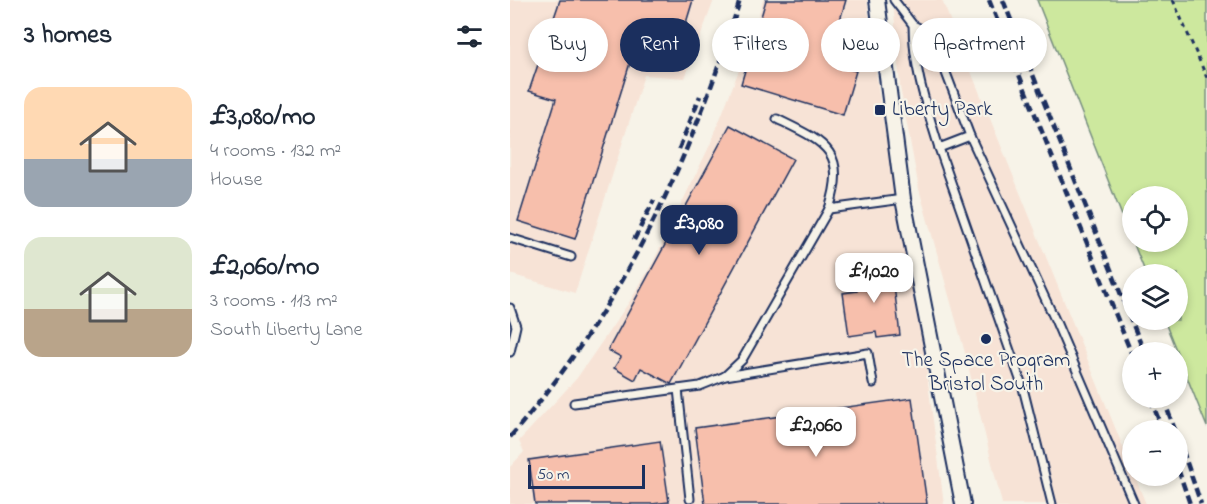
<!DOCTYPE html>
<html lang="en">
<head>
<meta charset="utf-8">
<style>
	:root { --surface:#fff; --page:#f2f2f3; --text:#1f2937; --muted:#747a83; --accent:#1b2f5e }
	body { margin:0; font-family:"Indie Flower",sans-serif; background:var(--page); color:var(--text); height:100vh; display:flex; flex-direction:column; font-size:22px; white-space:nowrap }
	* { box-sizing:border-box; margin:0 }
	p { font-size:20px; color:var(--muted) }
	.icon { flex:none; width:33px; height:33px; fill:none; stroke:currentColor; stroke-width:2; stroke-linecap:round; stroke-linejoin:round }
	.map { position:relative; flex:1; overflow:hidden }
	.side { display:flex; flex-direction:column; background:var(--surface); width:510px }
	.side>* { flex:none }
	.top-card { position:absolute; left:18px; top:18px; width:570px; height:54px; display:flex; gap:12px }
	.controls { position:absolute; left:612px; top:186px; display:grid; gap:12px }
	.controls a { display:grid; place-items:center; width:66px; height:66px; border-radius:50%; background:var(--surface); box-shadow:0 3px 9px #0003; font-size:30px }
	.scale { position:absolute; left:18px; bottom:15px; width:117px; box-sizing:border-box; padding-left:6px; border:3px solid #1b2f5e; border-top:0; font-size:16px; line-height:21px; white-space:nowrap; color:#1b2f5e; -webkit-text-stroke:4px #f7f3e8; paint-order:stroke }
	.price { position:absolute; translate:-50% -51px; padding:0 14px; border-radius:12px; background:#fff; color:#222; font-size:20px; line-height:39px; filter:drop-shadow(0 2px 3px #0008) }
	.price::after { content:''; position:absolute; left:50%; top:36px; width:18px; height:14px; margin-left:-9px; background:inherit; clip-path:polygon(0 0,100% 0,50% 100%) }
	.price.current { background:var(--accent); color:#fff }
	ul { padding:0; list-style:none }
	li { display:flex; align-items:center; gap:18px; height:150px; padding:0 24px }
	li span { display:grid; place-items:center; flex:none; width:168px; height:120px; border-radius:18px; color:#555 }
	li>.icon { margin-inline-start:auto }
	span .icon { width:72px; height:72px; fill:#fffc; stroke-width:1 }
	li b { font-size:26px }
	h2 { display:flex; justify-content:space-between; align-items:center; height:72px; padding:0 24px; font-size:26px }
	.pill { padding:0 21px; border-radius:27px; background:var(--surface); box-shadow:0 3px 9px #0003; font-size:21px; line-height:54px }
	.pill.current { background:var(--accent); color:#fff }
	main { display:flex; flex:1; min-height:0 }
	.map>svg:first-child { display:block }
</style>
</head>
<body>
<main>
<section class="side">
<h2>3 homes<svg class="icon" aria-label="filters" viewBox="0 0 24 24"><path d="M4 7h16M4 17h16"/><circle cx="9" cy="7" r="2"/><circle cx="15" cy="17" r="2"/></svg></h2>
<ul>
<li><span style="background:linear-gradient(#ffd9b3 60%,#9aa5b1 0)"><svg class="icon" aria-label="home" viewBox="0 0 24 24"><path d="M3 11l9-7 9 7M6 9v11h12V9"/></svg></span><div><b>£3,080/mo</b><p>4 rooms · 132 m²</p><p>House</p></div></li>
<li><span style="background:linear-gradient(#dfe7d0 60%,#b9a48a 0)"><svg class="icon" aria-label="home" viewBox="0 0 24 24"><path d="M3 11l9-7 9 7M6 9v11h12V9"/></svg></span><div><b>£2,060/mo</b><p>3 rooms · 113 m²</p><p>South Liberty Lane</p></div></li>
</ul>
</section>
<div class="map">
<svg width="697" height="504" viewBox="0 0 697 504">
	<rect width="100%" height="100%" fill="#f7f3e8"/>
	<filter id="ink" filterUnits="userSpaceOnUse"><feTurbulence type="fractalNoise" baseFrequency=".0167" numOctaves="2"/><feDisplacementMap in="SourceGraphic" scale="12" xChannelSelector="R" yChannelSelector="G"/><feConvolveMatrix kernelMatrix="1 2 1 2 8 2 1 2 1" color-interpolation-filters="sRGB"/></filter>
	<g filter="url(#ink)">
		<g fill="#f7e3d6">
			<path d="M0 0H204L175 78 134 75 65 293 0 274Z"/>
			<path d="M253 0H357L370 103 414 352 434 504H0V467L14 452 9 441 67 378 122 298 143 262 200 145 243 34Z"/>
			<path d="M383 0H432L636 504H492L454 349 409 189 390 87Z"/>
		</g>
		<path fill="#cde89e" stroke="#748c7e" stroke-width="1.5" d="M527 0H697V427L654 320H668V274H636L623 242H668V196H622V241Z"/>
		<g fill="#f7bfac" stroke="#1b2f5e" stroke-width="1.5">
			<path d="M50 0H183L165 59 125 47 65 239 8 221 46 99 19 91Z"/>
			<path d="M256 0H336L330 20 344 24 331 67 346 71 333 115 231 84Z"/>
			<path d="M220 125 283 159 161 384 131 368 125 380 104 368 111 357 98 350Z"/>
			<path d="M381 261 390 335 367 338 366 332 339 336 333 293 347 291 346 281 359 279 357 264Z"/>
			<path d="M402 398 417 504H195L185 428Z"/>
			<path d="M150 441 159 502 142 504H25L19 460Z"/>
		</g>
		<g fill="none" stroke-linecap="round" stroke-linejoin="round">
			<g stroke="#1b2f5e" stroke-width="11">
				<g id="service">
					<path d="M384 0 403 25 415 31 425 44 460 136 429 148C417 108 403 67 403 25"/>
					<path d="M460 136 546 322 624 504"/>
					<path d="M429 148 513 388 542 504"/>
					<path d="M319 209 393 199"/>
					<path d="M0 238 61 257"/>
					<path d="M0 308 6 326 0 352"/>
					<path d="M215 376 358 353 363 383"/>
					<path d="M168 389 180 499"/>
					<path d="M64 403 190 386 215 376 232 360 319 209C338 150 314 142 267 119"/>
				</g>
			</g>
			<g stroke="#1b2f5e" stroke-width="18">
				<path id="minor" d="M367 0 393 199 453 504"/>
			</g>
			<path stroke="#1b2f5e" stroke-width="3" stroke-dasharray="4.5 4.5" stroke-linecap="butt" d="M663 0 697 78"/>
			<use href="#service" stroke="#f7f3e8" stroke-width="7"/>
			<use href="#minor" stroke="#f7f3e8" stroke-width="14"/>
			<g stroke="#1b2f5e" stroke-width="4.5" stroke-dasharray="9 4.5" stroke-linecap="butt">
				<path d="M479 0 622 355"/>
				<path d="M493 0 634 352"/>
				<path d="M169 149 190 96"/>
				<path d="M124 240 144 200"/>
				<path d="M640 398 653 430"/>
				<path d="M653 398 665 430"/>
				<path d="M0 437C110 312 182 158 230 0"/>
				<path d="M668 437 691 504"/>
				<path d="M668 469 680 504"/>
			</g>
		</g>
	</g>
	<g fill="#1b2f5e" stroke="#f7f3e8" stroke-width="2">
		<rect x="364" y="104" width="12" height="12" rx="3"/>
		<circle cx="476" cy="339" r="6"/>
	</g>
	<g text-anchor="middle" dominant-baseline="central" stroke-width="4.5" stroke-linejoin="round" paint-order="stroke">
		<g font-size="21" fill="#1b2f5e" stroke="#f7f3e8" text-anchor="start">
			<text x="382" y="110">Liberty Park</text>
			<text x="476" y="361" text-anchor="middle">The Space Program<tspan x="476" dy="24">Bristol South</tspan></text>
		</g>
	</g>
</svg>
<div class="controls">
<a><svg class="icon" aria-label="locate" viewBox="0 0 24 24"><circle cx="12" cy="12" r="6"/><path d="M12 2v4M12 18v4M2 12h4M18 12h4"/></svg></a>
<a><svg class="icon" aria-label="layers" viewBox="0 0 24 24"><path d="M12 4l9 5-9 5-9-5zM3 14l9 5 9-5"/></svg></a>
<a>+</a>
<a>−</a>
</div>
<div class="scale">50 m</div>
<b class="price current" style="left:189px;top:256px">£3,080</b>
<b class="price" style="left:364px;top:304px">£1,020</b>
<b class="price" style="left:306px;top:458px">£2,060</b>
<div class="top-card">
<a class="pill">Buy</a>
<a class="pill current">Rent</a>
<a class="pill">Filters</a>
<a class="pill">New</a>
<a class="pill">Apartment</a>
</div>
</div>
</main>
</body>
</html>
